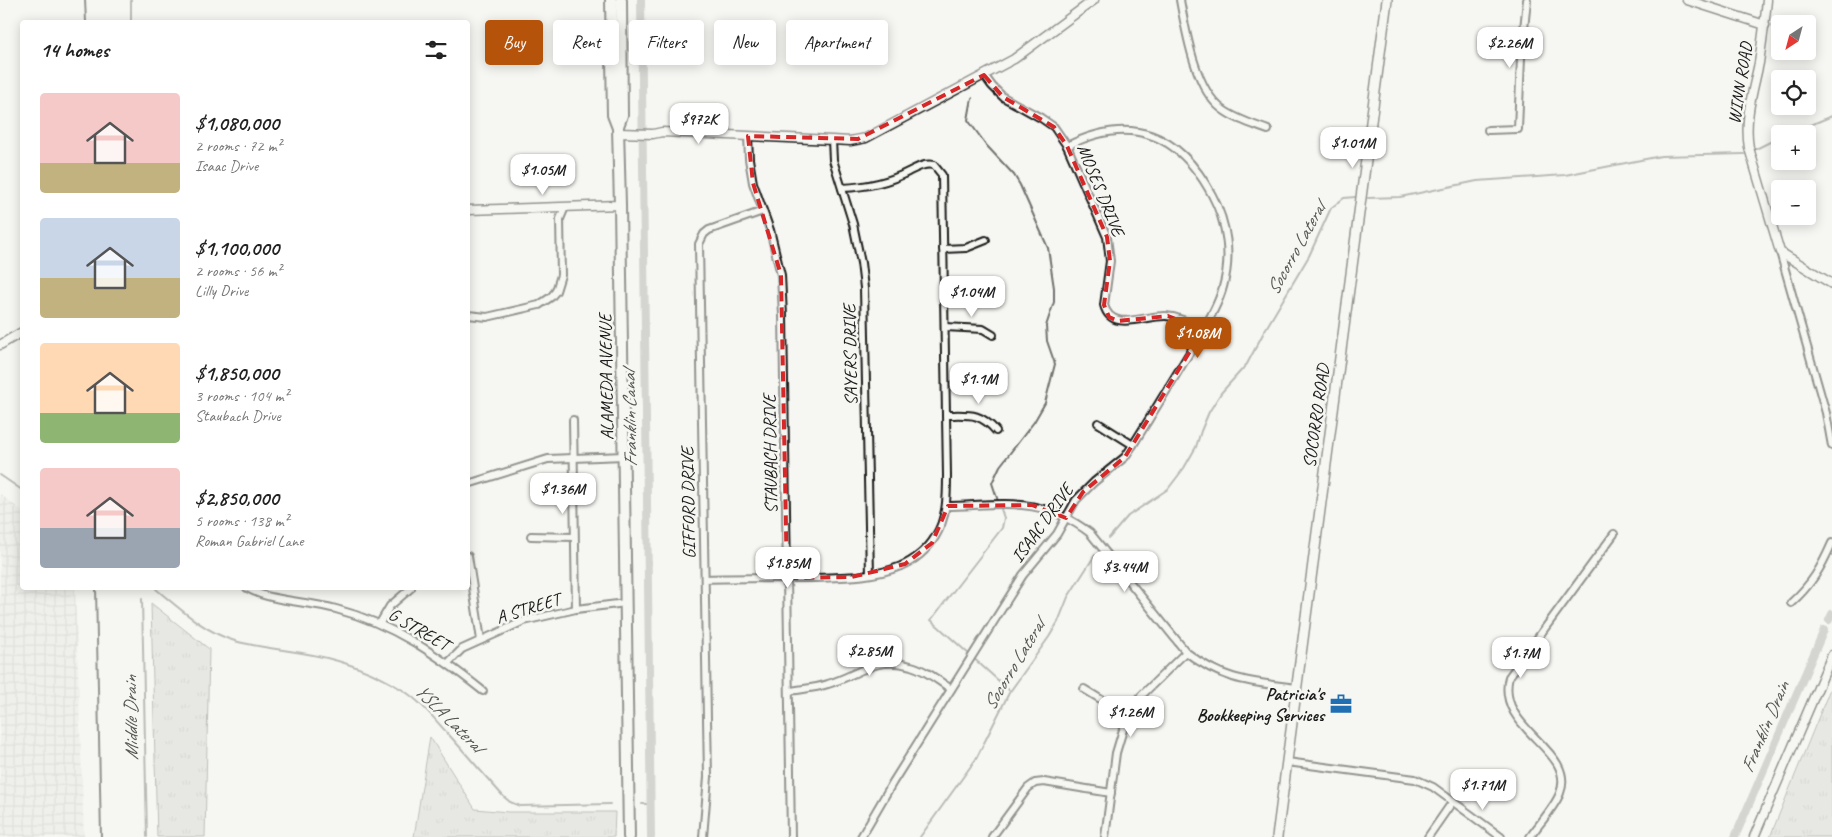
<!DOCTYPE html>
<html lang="en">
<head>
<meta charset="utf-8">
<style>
	:root { --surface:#fff; --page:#f6f6f6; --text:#222; --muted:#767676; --accent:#b45309 }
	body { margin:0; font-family:Caveat,sans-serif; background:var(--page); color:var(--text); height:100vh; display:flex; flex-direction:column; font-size:19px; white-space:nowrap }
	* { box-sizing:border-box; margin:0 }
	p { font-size:16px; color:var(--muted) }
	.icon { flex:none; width:28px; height:28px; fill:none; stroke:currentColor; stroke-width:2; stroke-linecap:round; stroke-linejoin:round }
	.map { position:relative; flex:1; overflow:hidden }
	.details { position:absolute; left:20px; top:20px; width:450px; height:570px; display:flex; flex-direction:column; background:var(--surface); border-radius:5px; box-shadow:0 2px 12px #0003 }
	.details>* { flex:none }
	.banner { position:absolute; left:485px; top:20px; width:475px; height:45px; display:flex; gap:10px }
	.needle { width:32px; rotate:216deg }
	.buttons { position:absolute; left:1771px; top:15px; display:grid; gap:10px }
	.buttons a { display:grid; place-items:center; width:45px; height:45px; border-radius:5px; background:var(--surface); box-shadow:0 2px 12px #0003; font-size:25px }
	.price { position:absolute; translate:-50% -42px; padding:0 11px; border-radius:10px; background:#fff; color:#222; font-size:16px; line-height:32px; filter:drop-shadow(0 1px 2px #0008) }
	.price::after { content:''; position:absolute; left:50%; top:30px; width:15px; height:11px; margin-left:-8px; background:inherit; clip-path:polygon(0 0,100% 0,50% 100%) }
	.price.current { background:var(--accent); color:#fff }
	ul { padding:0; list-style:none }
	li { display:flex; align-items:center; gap:15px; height:125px; padding:0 20px }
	li span { display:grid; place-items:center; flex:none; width:140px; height:100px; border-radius:5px; color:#555 }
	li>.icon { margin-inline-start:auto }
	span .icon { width:60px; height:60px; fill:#fffc; stroke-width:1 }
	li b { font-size:21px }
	h2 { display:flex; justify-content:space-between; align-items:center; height:60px; padding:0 20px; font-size:21px }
	.chip { padding:0 18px; border-radius:5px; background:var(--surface); box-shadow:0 2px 12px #0003; font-size:18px; line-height:45px }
	.chip.current { background:var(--accent); color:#fff }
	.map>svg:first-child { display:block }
</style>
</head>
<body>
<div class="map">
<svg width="1832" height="837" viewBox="0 0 1832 837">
	<defs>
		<pattern id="industrial-grid" width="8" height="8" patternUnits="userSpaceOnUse" patternTransform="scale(1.25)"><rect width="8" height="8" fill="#e6e6e2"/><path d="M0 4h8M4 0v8" fill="none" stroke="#c5c5c1"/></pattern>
		<pattern id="grass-tufts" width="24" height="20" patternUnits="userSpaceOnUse" patternTransform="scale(1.25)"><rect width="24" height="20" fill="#d6d6d2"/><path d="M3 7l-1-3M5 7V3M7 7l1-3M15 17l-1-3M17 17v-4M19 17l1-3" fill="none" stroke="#b7b7b4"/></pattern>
	</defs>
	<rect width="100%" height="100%" fill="#f6f6f2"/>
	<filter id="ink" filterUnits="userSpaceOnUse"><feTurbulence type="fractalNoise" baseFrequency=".02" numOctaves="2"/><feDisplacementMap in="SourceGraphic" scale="10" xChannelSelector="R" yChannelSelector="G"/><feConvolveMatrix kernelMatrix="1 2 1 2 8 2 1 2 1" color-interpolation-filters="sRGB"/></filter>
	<g filter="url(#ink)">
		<path fill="url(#industrial-grid)" d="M0 494 22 511V588H75L84 837H0Z"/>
		<g fill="url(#grass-tufts)" stroke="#797977">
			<path d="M151 603 209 649 205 837H157Z"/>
			<path d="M1832 684V837H1770Z"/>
			<path d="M430 737 475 809 508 812H615L614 837H414Z"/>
		</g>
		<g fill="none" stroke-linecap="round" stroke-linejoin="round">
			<g stroke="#727271" stroke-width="2">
				<path d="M131 0V22"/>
				<path d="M972 98 968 120 987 146 1014 175 1020 185 1048 248 1054 288V302L1046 326 1047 341 1055 364 1045 403 1034 422 1000 466 992 483 998 501"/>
				<path d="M1789 134 1832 116"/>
				<path d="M1754 150 1780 137"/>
				<path d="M1368 198 1400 197 1477 181 1565 175 1661 156 1744 154"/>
				<path d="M0 475 22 490"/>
				<path d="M1001 509 1004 518 1002 528 931 620 1010 691"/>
				<path d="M1109 538 1128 516 1168 489 1184 468 1196 447 1201 431 1209 412 1221 393 1247 364 1265 330 1309 256 1331 208 1344 198 1355 197"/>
				<path d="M156 589C180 609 205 632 235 641 260 648 288 650 313 655 344 661 375 673 401 689 421 701 435 720 450 736 468 756 485 776 503 796L510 802 520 806 610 804"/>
				<path d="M142 599 147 837"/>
				<path d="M642 804H651"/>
				<path d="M920 837 976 759 1009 693 1049 637 1058 622 1068 597 1095 555"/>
			</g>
			<g stroke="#acaca9" stroke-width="8">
				<path d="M641 0 651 837"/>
				<path d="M1829 620 1832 614"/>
				<path d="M1735 837 1824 630"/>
			</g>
			<g stroke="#1c1c1c" stroke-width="10">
				<g id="minor">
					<path d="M1180 0C1186 32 1195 89 1222 109 1235 119 1252 124 1268 130"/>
					<path d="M984 75 992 86 1003 97 1041 118 1054 127 1067 146 1107 237 1110 261 1104 305C1111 333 1145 315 1166 316 1180 317 1191 324 1203 330"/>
					<path d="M1488 130 1518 129 1521 58 1527 0"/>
					<path d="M748 136 749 159 753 183 770 230 781 275 783 316 791 837"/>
					<path d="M832 140 833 160 853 224 861 263 864 288 870 574"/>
					<path d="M943 249 966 248 986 240"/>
					<path d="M1780 252 1826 413 1832 446"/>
					<path d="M468 315 487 317 539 305 551 297 556 291 561 275 560 219 565 207"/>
					<path d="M945 327 983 329 993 335"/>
					<path d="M946 415C969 415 980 412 996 431"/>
					<path d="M573 420 576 609"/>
					<path d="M1098 423 1133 445"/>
					<path d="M468 484 548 459 624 456"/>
					<path d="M946 506C1004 505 1040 495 1090 533L1186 652C1223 681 1252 682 1296 688"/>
					<path d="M531 536 574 537"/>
					<path d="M468 556 481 640"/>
					<path d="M705 579C740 578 775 578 811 578 841 577 872 578 901 566 914 561 928 549 935 537 947 518 947 497 947 475L942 175 934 165C924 163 916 168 908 172 887 183 866 187 842 188"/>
					<path d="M247 588C271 602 308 601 336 609 393 624 438 655 483 691"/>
					<path d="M1791 603C1812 584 1821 568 1832 543"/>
					<path d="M380 623 390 606 411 588"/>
					<path d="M448 663 462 649 524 621 576 609 626 603"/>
					<path d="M1084 689 1128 716"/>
					<path d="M790 691C802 689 816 688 828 684 859 675 875 655 911 666 926 670 939 681 951 689"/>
					<path d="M1287 762 1415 779 1433 787 1501 837"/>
					<path d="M703 837 708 777 699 244 704 234 709 230 763 211"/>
					<path d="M861 837 893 782 1023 575 1057 534 1076 500 1094 482 1125 457 1133 445C1153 413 1173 380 1193 347 1204 327 1217 309 1223 287 1232 256 1227 223 1212 195 1179 133 1131 114 1067 146"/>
					<path d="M992 837 1028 788 1035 783 1044 782 1111 793"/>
					<path d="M1105 837 1116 753 1125 723 1141 696 1186 652"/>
					<path d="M1428 837 1453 801"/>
					<path d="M1530 837C1539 824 1555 807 1560 793 1577 749 1495 730 1509 677L1614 534"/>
				</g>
			</g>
			<g stroke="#1c1c1c" stroke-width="11">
				<g id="tertiary">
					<path d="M1687 0 1765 25"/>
					<path d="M1767 0C1765 21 1762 42 1759 63 1753 91 1744 119 1749 148L1780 252 1832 284"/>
					<path d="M618 133 653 134 662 132 832 140 850 141 866 138 1014 59 1094 0"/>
					<path d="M468 210 620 205"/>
					<path d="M0 345 22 332"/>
					<path d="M1754 837 1832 655"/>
				</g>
			</g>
			<g stroke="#1c1c1c" stroke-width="12">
				<path id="secondary" d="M1277 837 1387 0"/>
			</g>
			<g stroke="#1c1c1c" stroke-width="14">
				<g id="primary">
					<path d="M611 0 613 115 618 128 620 205 629 837"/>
					<path d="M618 126 622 115 621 0"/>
				</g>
			</g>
			<use href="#minor" stroke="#f6f6f2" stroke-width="6"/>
			<use href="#tertiary" stroke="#f6f6f2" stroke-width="8"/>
			<use href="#secondary" stroke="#f6f6f2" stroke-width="9"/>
			<use href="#primary" stroke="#f6f6f2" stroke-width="10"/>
			<g stroke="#1c1c1c" stroke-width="2">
				<path d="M85 0 86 22"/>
				<path d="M96 588 101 837"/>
			</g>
		</g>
	</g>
	<path d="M0 0H1832V837H0ZM984 75 1003 97 1054 127 1067 146 1107 237 1110 261 1104 305 1109 317 1118 321 1168 316 1203 330 1125 457 1083 492 1066 518 1032 505 948 506 932 543 905 564 852 577 787 578 781 275 753 183 748 136 858 139Z" fill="#f6f6f2" fill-opacity=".55" fill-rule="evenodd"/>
	<path fill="none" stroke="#d62828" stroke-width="4" stroke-dasharray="10 6" stroke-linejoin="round" d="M984 75 1003 97 1054 127 1067 146 1107 237 1110 261 1104 305 1109 317 1118 321 1168 316 1203 330 1125 457 1083 492 1066 518 1032 505 948 506 932 543 905 564 852 577 787 578 781 275 753 183 748 136 858 139Z"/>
	<defs>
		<g id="office-bare" transform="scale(1.725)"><path d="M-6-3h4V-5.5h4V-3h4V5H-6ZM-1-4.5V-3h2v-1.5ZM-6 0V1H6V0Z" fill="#1f6fb2" stroke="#f6f6f2" stroke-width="2.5" paint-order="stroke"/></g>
	</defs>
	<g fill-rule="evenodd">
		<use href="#office-bare" x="1341" y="704"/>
	</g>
	<g text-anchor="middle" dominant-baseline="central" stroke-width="5" stroke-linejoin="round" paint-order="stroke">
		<g font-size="18" fill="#1c1c1c" stroke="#f6f6f2">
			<text transform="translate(1740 83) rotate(-81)">WINN ROAD</text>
			<text transform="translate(1101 190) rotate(68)">MOSES DRIVE</text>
			<text transform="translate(850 355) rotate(-91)">SAYERS DRIVE</text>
			<text transform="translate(606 377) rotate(-91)">ALAMEDA AVENUE</text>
			<text transform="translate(1316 416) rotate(-82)">SOCORRO ROAD</text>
			<text transform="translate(770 454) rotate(-91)">STAUBACH DRIVE</text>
			<text transform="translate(688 503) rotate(-91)">GIFFORD DRIVE</text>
			<text transform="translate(1042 523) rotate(-54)">ISAAC DRIVE</text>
			<text transform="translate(528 608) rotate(-17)">A STREET</text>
			<text transform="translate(419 629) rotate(30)">G STREET</text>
		</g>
		<g font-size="18" font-weight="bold" fill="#1c1c1c" stroke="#f6f6f2" text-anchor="end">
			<text x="1324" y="694">Patricia's<tspan x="1324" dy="21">Bookkeeping Services</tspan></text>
		</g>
		<g font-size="19" font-style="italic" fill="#565654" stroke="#f6f6f2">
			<text transform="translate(1296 249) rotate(-61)">Socorro Lateral</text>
			<text transform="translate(630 419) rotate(-91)">Franklin Canal</text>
			<text transform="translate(1014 665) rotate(-59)">Socorro Lateral</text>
			<text transform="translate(131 718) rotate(-91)">Middle Drain</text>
			<text transform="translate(449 718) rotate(45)">YSLA Lateral</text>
			<text transform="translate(1765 727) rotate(-67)">Franklin Drain</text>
		</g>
	</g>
</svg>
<div class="buttons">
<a><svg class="needle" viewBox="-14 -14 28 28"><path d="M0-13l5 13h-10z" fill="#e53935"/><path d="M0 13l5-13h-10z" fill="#767676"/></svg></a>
<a><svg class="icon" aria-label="locate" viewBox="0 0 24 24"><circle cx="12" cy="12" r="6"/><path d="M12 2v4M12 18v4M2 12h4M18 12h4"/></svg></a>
<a>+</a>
<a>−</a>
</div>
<b class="price" style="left:1510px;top:69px">$2.26M</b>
<b class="price" style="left:699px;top:145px">$972K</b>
<b class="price" style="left:1353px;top:169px">$1.01M</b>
<b class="price" style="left:543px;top:196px">$1.05M</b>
<b class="price" style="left:972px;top:318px">$1.04M</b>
<b class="price current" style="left:1198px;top:359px">$1.08M</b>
<b class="price" style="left:979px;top:405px">$1.1M</b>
<b class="price" style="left:563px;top:515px">$1.36M</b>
<b class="price" style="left:788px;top:589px">$1.85M</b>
<b class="price" style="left:1125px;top:593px">$3.44M</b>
<b class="price" style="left:870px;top:677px">$2.85M</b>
<b class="price" style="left:1521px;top:679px">$1.7M</b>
<b class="price" style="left:1131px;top:738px">$1.26M</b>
<b class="price" style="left:1483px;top:811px">$1.71M</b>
<div class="banner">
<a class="chip current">Buy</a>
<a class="chip">Rent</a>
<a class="chip">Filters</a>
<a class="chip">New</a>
<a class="chip">Apartment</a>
</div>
<section class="details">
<h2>14 homes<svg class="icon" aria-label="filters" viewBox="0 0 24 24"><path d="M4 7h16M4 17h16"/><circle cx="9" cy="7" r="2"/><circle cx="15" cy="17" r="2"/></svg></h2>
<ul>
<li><span style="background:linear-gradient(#f6c9c9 70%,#c2b280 0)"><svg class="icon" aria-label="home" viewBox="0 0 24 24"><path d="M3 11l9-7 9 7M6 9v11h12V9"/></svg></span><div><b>$1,080,000</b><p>2 rooms · 72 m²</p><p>Isaac Drive</p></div></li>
<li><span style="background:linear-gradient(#c9d6e8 60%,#c2b280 0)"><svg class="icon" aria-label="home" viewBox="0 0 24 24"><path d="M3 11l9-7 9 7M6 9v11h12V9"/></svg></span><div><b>$1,100,000</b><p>2 rooms · 56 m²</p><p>Lilly Drive</p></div></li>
<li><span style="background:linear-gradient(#ffd9b3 70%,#8fb573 0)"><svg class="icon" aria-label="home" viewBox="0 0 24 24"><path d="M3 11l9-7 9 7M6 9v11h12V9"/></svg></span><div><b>$1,850,000</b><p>3 rooms · 104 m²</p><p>Staubach Drive</p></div></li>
<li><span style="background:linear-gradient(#f6c9c9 60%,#9aa5b1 0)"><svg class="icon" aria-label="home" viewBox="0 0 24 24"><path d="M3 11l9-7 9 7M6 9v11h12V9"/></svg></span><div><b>$2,850,000</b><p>5 rooms · 138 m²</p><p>Roman Gabriel Lane</p></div></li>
</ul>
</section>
</div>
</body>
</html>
